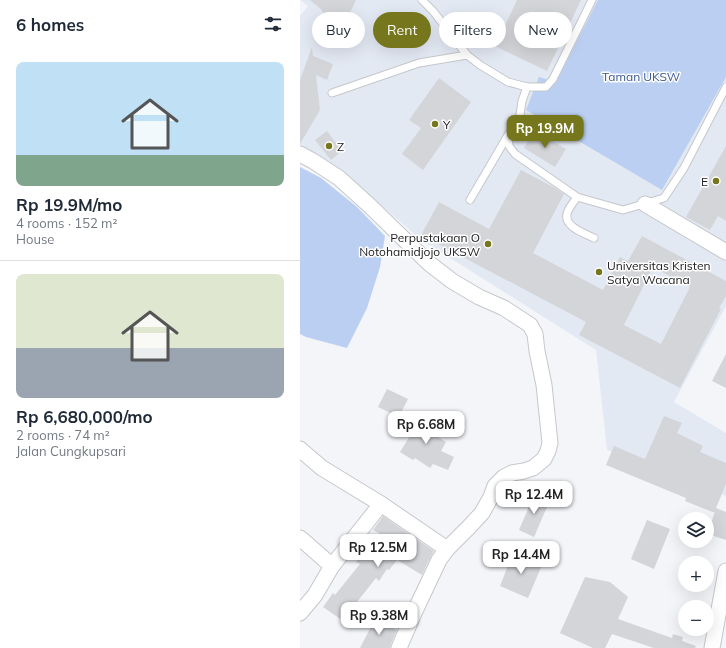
<!DOCTYPE html>
<html lang="en">
<head>
<meta charset="utf-8">
<style>
	:root { --surface:#fff; --page:#f6f6f7; --text:#1f2937; --muted:#747a83; --line:#e0e1e3; --accent:#76771d }
	body { margin:0; font-family:Mulish,sans-serif; background:var(--page); color:var(--text); height:100vh; display:flex; flex-direction:column; font-size:15px; white-space:nowrap }
	* { box-sizing:border-box; margin:0 }
	p { font-size:13px; color:var(--muted) }
	.icon { flex:none; width:22px; height:22px; fill:none; stroke:currentColor; stroke-width:2; stroke-linecap:round; stroke-linejoin:round }
	.map { position:relative; flex:1; overflow:hidden }
	.details { display:flex; flex-direction:column; background:var(--surface); width:300px }
	.details>* { flex:none }
	.guide { position:absolute; left:12px; top:12px; width:354px; height:36px; display:flex; gap:8px }
	.buttons { position:absolute; left:378px; top:512px; display:grid; gap:8px }
	.buttons a { display:grid; place-items:center; width:36px; height:36px; border-radius:50%; background:var(--surface); box-shadow:0 4px 16px #0002; font-size:20px }
	.price { position:absolute; translate:-50% -34px; padding:0 9px; border-radius:8px; background:#fff; color:#222; font-size:13px; line-height:26px; filter:drop-shadow(0 1px 2px #0008) }
	.price::after { content:''; position:absolute; left:50%; top:24px; width:12px; height:9px; margin-left:-6px; background:inherit; clip-path:polygon(0 0,100% 0,50% 100%) }
	.price.on { background:var(--accent); color:#fff }
	ul { padding:0; list-style:none }
	li { display:grid; align-content:center; gap:8px; height:212px; padding:0 16px }
	li+li { border-top:1px solid var(--line) }
	li span { display:grid; place-items:center; height:124px; border-radius:8px; color:#555 }
	li>.icon { margin-inline-start:auto }
	span .icon { width:72px; height:72px; fill:#fffc; stroke-width:1 }
	li b { font-size:17px }
	h2 { display:flex; justify-content:space-between; align-items:center; height:48px; padding:0 16px; font-size:17px }
	.chip { padding:0 14px; border-radius:18px; background:var(--surface); box-shadow:0 4px 16px #0002; font-size:14px; line-height:36px }
	.chip.on { background:var(--accent); color:#fff }
	main { display:flex; flex:1; min-height:0 }
	.map>svg:first-child { display:block }
</style>
</head>
<body>
<main>
<section class="details">
<h2>6 homes<svg class="icon" aria-label="filters" viewBox="0 0 24 24"><path d="M4 7h16M4 17h16"/><circle cx="9" cy="7" r="2"/><circle cx="15" cy="17" r="2"/></svg></h2>
<ul>
<li><span style="background:linear-gradient(#bfe0f5 75%,#7fa58c 0)"><svg class="icon" aria-label="home" viewBox="0 0 24 24"><path d="M3 11l9-7 9 7M6 9v11h12V9"/></svg></span><div><b>Rp 19.9M/mo</b><p>4 rooms · 152 m²</p><p>House</p></div></li>
<li><span style="background:linear-gradient(#dfe7d0 60%,#9aa5b1 0)"><svg class="icon" aria-label="home" viewBox="0 0 24 24"><path d="M3 11l9-7 9 7M6 9v11h12V9"/></svg></span><div><b>Rp 6,680,000/mo</b><p>2 rooms · 74 m²</p><p>Jalan Cungkupsari</p></div></li>
</ul>
</section>
<div class="map">
<svg width="426" height="648" viewBox="0 0 426 648">
	<rect width="100%" height="100%" fill="#f3f5f9"/>
	<path fill="#e3e9f3" d="M0 0H426V306L374 402 426 433V496L307 450 296 350 120 239 48 176 0 147V16L8 6Z"/>
	<g fill="#bacff1">
		<path d="M298 0H426V77L362 190 226 110 239 77 256 82Z"/>
		<path d="M0 167 21 178 57 207 85 236 80 267 67 308 47 348 6 337 0 334Z"/>
	</g>
	<g fill="#d3d5d9" fill-rule="evenodd">
		<path d="M10 0H56L45 23 22 12V10Z"/>
		<path d="M217 0H281L247 71 195 46Z"/>
		<path d="M12 47 13 56 33 64 27 80 16 75 20 110 0 144V80Z"/>
		<path d="M139 78 171 102 123 170 102 154 121 128 109 120Z"/>
		<path d="M234 130 266 149 255 167 224 148Z"/>
		<path d="M27 131 42 151 31 160 15 140Z"/>
		<path d="M426 146V221L418 216 410 230 386 217Z"/>
		<path d="M221 170 255 188 264 194 233 253 303 290 320 257 328 261 342 236 426 281V296L419 308 421 309 380 388 279 335 286 322 121 235 139 202 189 229ZM353 267 390 287 361 344 324 325Z"/>
		<path d="M426 354V388L412 381Z"/>
		<path d="M87 389 108 399 99 417 78 407Z"/>
		<path d="M124 413 134 417 128 431 146 442 141 451 154 457 148 470 133 464 130 468 115 458 113 460 100 452 116 426 112 424 116 415 122 417Z"/>
		<path d="M364 416 382 423 377 433 403 446 400 452 426 463V484L416 508 426 512V540L408 534 415 511V513L385 501 386 498 306 465 314 446 345 459Z"/>
		<path d="M235 493 250 500 234 537 219 530Z"/>
		<path d="M83 516 134 551 127 564 122 575 97 560 89 570 87 569 79 581 76 578 53 607 59 611 49 625 23 607 33 593 35 595 60 564 56 562 65 549 79 559 93 541 73 530Z"/>
		<path d="M347 520 370 529 354 569 331 559Z"/>
		<path d="M213 553 242 565 228 598 200 586Z"/>
		<path d="M285 577 310 582 328 597 318 619 372 638 373 634 383 637 382 641 396 646 395 648H354L312 634 305 648H293L260 633Z"/>
		<path d="M75 619 97 630 91 644 90 648H60Z"/>
	</g>
	<g fill="none" stroke-linecap="round" stroke-linejoin="round">
		<g stroke="#c5c7ca" stroke-width="9">
			<g id="service">
				<path d="M122 0 133 11 167 55 180 65 208 82 227 87 222 101 219 122 208 135 209 146 215 154 277 197 323 210 364 198 384 168 426 87"/>
				<path d="M227 87H246L253 79 292 0"/>
				<path d="M32 93 119 63 167 55"/>
				<path d="M277 197C274 202 270 206 268 211 261 226 284 233 294 238"/>
				<path d="M170 200 208 135"/>
			</g>
		</g>
		<g stroke="#c5c7ca" stroke-width="17">
			<g id="minor">
				<path d="M0 154 13 161 39 178 70 206 110 245 130 264 152 281 179 297 204 308 230 325 235 334 237 351 244 385 250 443 248 451 244 459 233 468 224 471 212 473 204 477 195 486 191 497 182 513 170 526 147 549"/>
				<path d="M345 204 426 252"/>
				<path d="M0 449 2 451 22 468 81 504 147 549 139 560 114 613 99 648"/>
				<path d="M0 538 32 566 15 595 0 613"/>
				<path d="M32 566 81 504"/>
				<path d="M412 648 426 571"/>
			</g>
		</g>
		<use href="#service" stroke="#fff" stroke-width="7"/>
		<use href="#minor" stroke="#fff" stroke-width="15"/>
	</g>
	<g fill="#76771d" stroke="#fff" stroke-width="1.5">
		<circle cx="135" cy="124" r="4"/>
		<circle cx="29" cy="146" r="4"/>
		<circle cx="416" cy="181" r="4"/>
		<circle cx="188" cy="244" r="4"/>
		<circle cx="299" cy="272" r="4"/>
	</g>
	<g text-anchor="middle" dominant-baseline="central" stroke-width="3" stroke-linejoin="round" paint-order="stroke">
		<g font-size="12" fill="#37568b" stroke="#fff">
			<text x="341" y="76">Taman UKSW</text>
		</g>
		<g font-size="12" fill="#202022" stroke="#fff" text-anchor="start">
			<text x="143" y="124">Y</text>
			<text x="37" y="146">Z</text>
			<text x="408" y="181" text-anchor="end">E</text>
			<text x="180" y="237" text-anchor="end">Perpustakaan O<tspan x="180" dy="14">Notohamidjojo UKSW</tspan></text>
			<text x="307" y="265">Universitas Kristen<tspan x="307" dy="14">Satya Wacana</tspan></text>
		</g>
	</g>
</svg>
<div class="buttons">
<a><svg class="icon" aria-label="layers" viewBox="0 0 24 24"><path d="M12 4l9 5-9 5-9-5zM3 14l9 5 9-5"/></svg></a>
<a>+</a>
<a>−</a>
</div>
<b class="price on" style="left:245px;top:149px">Rp 19.9M</b>
<b class="price" style="left:126px;top:445px">Rp 6.68M</b>
<b class="price" style="left:234px;top:515px">Rp 12.4M</b>
<b class="price" style="left:78px;top:568px">Rp 12.5M</b>
<b class="price" style="left:221px;top:575px">Rp 14.4M</b>
<b class="price" style="left:79px;top:636px">Rp 9.38M</b>
<div class="guide">
<a class="chip">Buy</a>
<a class="chip on">Rent</a>
<a class="chip">Filters</a>
<a class="chip">New</a>
</div>
</div>
</main>
</body>
</html>
